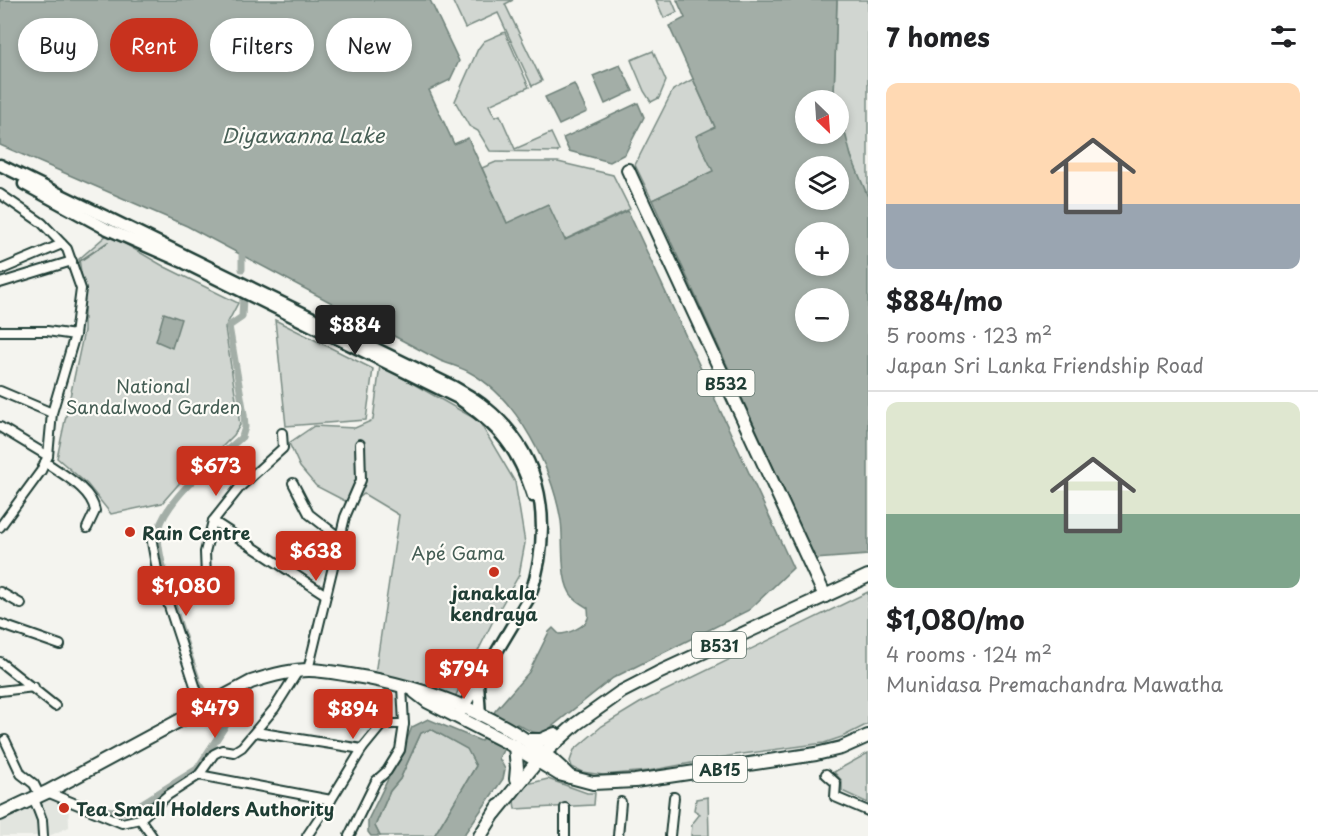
<!DOCTYPE html>
<html lang="en">
<head>
<meta charset="utf-8">
<style>
	:root { --surface:#fff; --page:#f6f6f6; --text:#202124; --muted:#757577; --line:#e0e0e0; --accent:#c8321e }
	body { margin:0; font-family:"Playpen Sans",sans-serif; background:var(--page); color:var(--text); height:100vh; display:flex; flex-direction:column; font-size:22px; white-space:nowrap }
	* { box-sizing:border-box; margin:0 }
	p { font-size:20px; color:var(--muted) }
	.icon { flex:none; width:33px; height:33px; fill:none; stroke:currentColor; stroke-width:2; stroke-linecap:round; stroke-linejoin:round }
	.map { position:relative; flex:1; overflow:hidden }
	.sheet { display:flex; flex-direction:column; background:var(--surface); width:450px }
	.sheet>* { flex:none }
	.banner { position:absolute; left:18px; top:18px; width:570px; height:54px; display:flex; gap:12px }
	.needle { width:39px; rotate:155deg }
	.fabs { position:absolute; left:795px; top:90px; display:grid; gap:12px }
	.fabs a { display:grid; place-items:center; width:54px; height:54px; border-radius:50%; background:var(--surface); box-shadow:0 3px 9px #0003; font-size:30px }
	.price { position:absolute; translate:-50% -51px; padding:0 14px; border-radius:6px; background:var(--accent); color:#fff; font-size:20px; line-height:39px; filter:drop-shadow(0 2px 3px #0008) }
	.price::after { content:''; position:absolute; left:50%; top:36px; width:18px; height:14px; margin-left:-9px; background:inherit; clip-path:polygon(0 0,100% 0,50% 100%) }
	.price.on { background:#222; color:#fff }
	ul { padding:0; list-style:none }
	li { display:grid; align-content:center; gap:12px; height:318px; padding:0 18px }
	li+li { border-top:2px solid var(--line) }
	li span { display:grid; place-items:center; height:186px; border-radius:12px; color:#555 }
	li>.icon { margin-inline-start:auto }
	span .icon { width:108px; height:108px; fill:#fffc; stroke-width:1 }
	li b { font-size:26px }
	h2 { display:flex; justify-content:space-between; align-items:center; height:72px; padding:0 18px; font-size:26px }
	.tag { padding:0 21px; border-radius:27px; background:var(--surface); box-shadow:0 3px 9px #0003; font-size:21px; line-height:54px }
	.tag.on { background:var(--accent); color:#fff }
	main { display:flex; flex:1; min-height:0 }
	.map>svg:first-child { display:block }
</style>
</head>
<body>
<main>
<div class="map">
<svg width="868" height="836" viewBox="0 0 868 836">
	<rect width="100%" height="100%" fill="#f4f4ef"/>
	<filter id="ink" filterUnits="userSpaceOnUse"><feTurbulence type="fractalNoise" baseFrequency=".0167" numOctaves="2"/><feDisplacementMap in="SourceGraphic" scale="12" xChannelSelector="R" yChannelSelector="G"/><feConvolveMatrix kernelMatrix="1 2 1 2 8 2 1 2 1" color-interpolation-filters="sRGB"/></filter>
	<g filter="url(#ink)">
		<path fill="#e2e5df" d="M68 789 69 827 49 836H0V821Z"/>
		<g fill="#d1d6d1" stroke="#788a82" stroke-width="1.5">
			<path d="M452 0H513L505 4 542 81 532 86 498 13 465 28Z"/>
			<path d="M656 0H672L677 12 664 18Z"/>
			<path d="M837 0H868V197C856 172 839 128 838 100H836L834 95Z"/>
			<path d="M505 32 529 87 489 105 495 117 500 115 515 149 551 133 559 150 557 152 490 151 478 131 469 126 455 101 478 49 484 41Z"/>
			<path d="M653 51 666 81 659 98 651 102 644 91 631 60Z"/>
			<path d="M693 79 715 127 713 171 652 200 635 165 673 90Z"/>
			<path d="M496 162H558L613 175 630 209 564 240 507 223 482 168Z"/>
			<path d="M108 234 165 267 238 303 225 328 240 425 234 435 219 450 184 478 162 503 111 514 87 484 57 458 84 331V291L79 259Z"/>
			<path d="M275 320 373 369 366 420 286 426Z"/>
			<path d="M380 365 479 421 515 482 525 543 519 575 496 615 453 701 375 674 399 515 364 494 351 504 316 486 300 467 289 443 314 426 355 428 373 420Z"/>
			<path d="M868 592V724L842 737 824 743 735 755 648 771 603 775 582 772 572 767 570 761 574 750 602 726 640 703Z"/>
			<path d="M431 729 468 749 476 766 434 836H380L375 826 390 791 400 779 421 733Z"/>
			<path d="M868 753V803L842 791V781L834 772Z"/>
			<path d="M548 779 587 793H595L594 805 515 809 514 801 527 784Z"/>
			<path d="M708 797 709 836H691L692 824 700 814 694 810 696 799Z"/>
		</g>
		<g fill="#a3aea7" stroke="#6e8179" stroke-width="1.5" fill-rule="evenodd">
			<path d="M0 0H430L459 61 450 80 429 90 454 144 468 138 507 223 548 204 565 240 628 211 793 568 749 610 613 678 545 732C533 735 527 729 517 724L499 758 505 769 503 779 463 836H434L476 766 467 749 431 729 421 733 400 779 390 791 375 826 380 836H371L368 832V820L406 742 412 727 428 719 481 741 495 711 529 672 549 632 553 628 559 634C567 634 586 627 588 618 589 617 588 609 588 608 583 605 576 601 573 597 559 582 564 541 561 521 552 468 518 398 469 372 460 367 448 364 439 360L187 226 0 145Z"/>
			<path d="M677 0H837L834 94 836 100H806V134H838L839 109 851 156 868 197V555L815 559 652 200 713 171 696 136 715 127 669 26 685 18ZM806 166H838V200H806ZM806 232H838V266H806ZM806 298H838V332H806Z"/>
			<path d="M620 65 633 91 605 104 593 76Z"/>
			<path d="M574 84 587 112 559 125 545 97Z"/>
			<path d="M638 103 644 117 625 154 610 162 569 151 563 138Z"/>
			<path d="M164 313 181 319 172 348 156 341Z"/>
		</g>
		<g fill="none" stroke-linecap="round" stroke-linejoin="round">
			<path stroke="#6e8179" stroke-width="2" d="M77 263 108 242"/>
			<g stroke="#a3aea7" stroke-width="7">
				<path d="M242 255V269"/>
				<path d="M205 692 198 682C189 654 152 550 159 528 171 493 215 461 242 437L245 427 244 414 229 326 242 317 243 297"/>
				<path d="M105 810 128 812 197 769 237 708 233 701"/>
			</g>
			<g stroke="#1f3d34" stroke-width="12">
				<g id="minor">
					<path d="M0 194 42 223 67 249 81 289 75 335 52 413 48 456 41 471 0 527"/>
					<path d="M0 270 62 244"/>
					<path d="M0 283 72 261"/>
					<path d="M0 331H47L75 335"/>
					<path d="M0 391 52 413"/>
					<path d="M0 427 48 456"/>
					<path d="M45 462C62 474 92 489 95 511L87 528"/>
					<path d="M293 483 309 514 340 538"/>
					<path d="M213 521 326 595"/>
					<path d="M150 531 157 570 202 707"/>
					<path d="M206 577 205 552 213 521 240 487 283 448 282 433"/>
					<path d="M0 592 21 604"/>
					<path d="M0 624 60 645"/>
					<path d="M0 662 55 706"/>
					<path d="M308 670 345 517 361 480 360 444"/>
					<path d="M0 691 34 687"/>
					<path d="M256 732 362 749"/>
					<path d="M5 740 21 774 34 784 40 796"/>
					<path d="M826 774 836 783 835 797 868 811"/>
					<path d="M199 775 331 800"/>
					<path d="M47 792 122 823 140 819 152 836"/>
					<path d="M34 799 42 820 43 836"/>
					<path d="M565 808V836"/>
					<path d="M140 819 168 795 199 775 214 754 222 750 234 752 242 747 274 709 298 671"/>
					<path d="M307 836 331 800 362 749 380 727 387 724H404"/>
					<path d="M349 836 376 781 387 771 400 750 404 724 402 687"/>
					<path d="M618 836 621 802"/>
					<path d="M670 836 674 797"/>
				</g>
			</g>
			<g stroke="#1f3d34" stroke-width="15">
				<g id="secondary">
					<path d="M0 165 454 387C464 393 476 399 485 407 545 455 553 527 530 596L460 713"/>
					<path d="M24 184 105 228 185 263 458 398C500 427 518 448 533 496"/>
					<path d="M478 683 480 716"/>
				</g>
			</g>
			<g stroke="#1f3d34" stroke-width="16">
				<g id="primary">
					<path d="M628 170 825 596"/>
					<path d="M415 692 428 702 508 743 559 774 593 783 635 781 816 754 841 748 868 736"/>
					<path d="M527 740H541L555 734"/>
					<path d="M515 746 517 768 516 779"/>
					<path d="M495 813 544 753 576 724 621 692 658 673 868 576"/>
					<path d="M0 814 47 792 251 682C269 676 289 670 309 670 322 670 337 673 350 675 428 687 514 719 570 777"/>
					<path d="M480 836 499 806"/>
				</g>
			</g>
			<use href="#minor" stroke="#fdfcf7" stroke-width="8"/>
			<use href="#secondary" stroke="#fdfcf7" stroke-width="10"/>
			<use href="#primary" stroke="#fdfcf7" stroke-width="12"/>
		</g>
	</g>
	<g fill="#c8321e" stroke="#fdfcf7" stroke-width="2">
		<circle cx="130" cy="532" r="6"/>
		<circle cx="494" cy="572" r="6"/>
		<circle cx="64" cy="808" r="6"/>
	</g>
	<g text-anchor="middle" dominant-baseline="central" stroke-width="4.5" stroke-linejoin="round" paint-order="stroke">
		<g fill="#fdfcf7" stroke="#62766e" stroke-width="1.5">
			<rect x="697.5" y="370" width="57" height="26" rx="4.5"/>
			<rect x="692" y="632" width="54" height="26" rx="4.5"/>
			<rect x="693" y="756" width="54" height="26" rx="4.5"/>
		</g>
		<g font-size="16" font-weight="bold" fill="#1f3d34">
			<text x="726" y="383">B532</text>
			<text x="719" y="645">B531</text>
			<text x="720" y="769">AB15</text>
		</g>
		<g font-size="18" fill="#435c53" stroke="#fdfcf7">
			<text x="153" y="385">National<tspan x="153" dy="21">Sandalwood Garden</tspan></text>
			<text x="458" y="552">Apé Gama</text>
		</g>
		<g font-size="18" font-weight="bold" fill="#1f3d34" stroke="#fdfcf7" text-anchor="start">
			<text x="142" y="532">Rain Centre</text>
			<text x="494" y="592" text-anchor="middle">janakala<tspan x="494" dy="21">kendraya</tspan></text>
			<text x="76" y="808">Tea Small Holders Authority</text>
		</g>
		<g font-size="20" font-style="italic" fill="#475f56" stroke="#fdfcf7">
			<text x="303" y="135">Diyawanna Lake</text>
		</g>
	</g>
</svg>
<div class="fabs">
<a><svg class="needle" viewBox="-14 -14 28 28"><path d="M0-13l5 13h-10z" fill="#e53935"/><path d="M0 13l5-13h-10z" fill="#757577"/></svg></a>
<a><svg class="icon" aria-label="layers" viewBox="0 0 24 24"><path d="M12 4l9 5-9 5-9-5zM3 14l9 5 9-5"/></svg></a>
<a>+</a>
<a>−</a>
</div>
<b class="price on" style="left:355px;top:356px">$884</b>
<b class="price" style="left:216px;top:497px">$673</b>
<b class="price" style="left:316px;top:582px">$638</b>
<b class="price" style="left:186px;top:617px">$1,080</b>
<b class="price" style="left:464px;top:700px">$794</b>
<b class="price" style="left:215px;top:739px">$479</b>
<b class="price" style="left:353px;top:740px">$894</b>
<div class="banner">
<a class="tag">Buy</a>
<a class="tag on">Rent</a>
<a class="tag">Filters</a>
<a class="tag">New</a>
</div>
</div>
<section class="sheet">
<h2>7 homes<svg class="icon" aria-label="filters" viewBox="0 0 24 24"><path d="M4 7h16M4 17h16"/><circle cx="9" cy="7" r="2"/><circle cx="15" cy="17" r="2"/></svg></h2>
<ul>
<li><span style="background:linear-gradient(#ffd9b3 65%,#9aa5b1 0)"><svg class="icon" aria-label="home" viewBox="0 0 24 24"><path d="M3 11l9-7 9 7M6 9v11h12V9"/></svg></span><div><b>$884/mo</b><p>5 rooms · 123 m²</p><p>Japan Sri Lanka Friendship Road</p></div></li>
<li><span style="background:linear-gradient(#dfe7d0 60%,#7fa58c 0)"><svg class="icon" aria-label="home" viewBox="0 0 24 24"><path d="M3 11l9-7 9 7M6 9v11h12V9"/></svg></span><div><b>$1,080/mo</b><p>4 rooms · 124 m²</p><p>Munidasa Premachandra Mawatha</p></div></li>
</ul>
</section>
</main>
</body>
</html>
